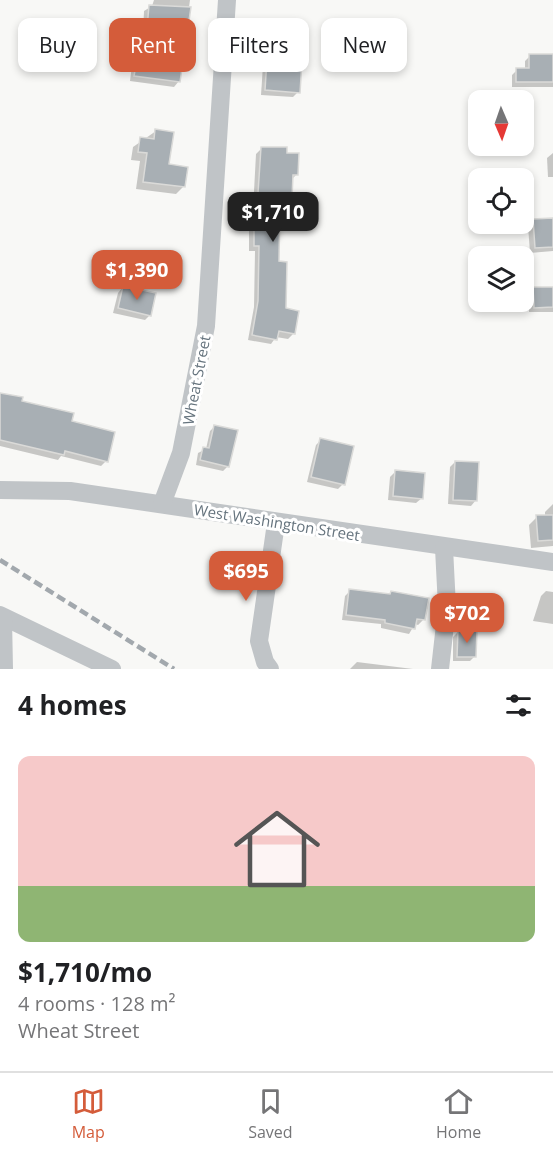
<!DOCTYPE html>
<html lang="en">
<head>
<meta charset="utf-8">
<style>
	:root { --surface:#fff; --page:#f2f2f2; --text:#202124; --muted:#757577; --line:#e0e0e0; --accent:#d45c3a }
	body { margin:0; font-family:"Open Sans",sans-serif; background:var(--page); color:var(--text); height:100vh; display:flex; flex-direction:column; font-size:22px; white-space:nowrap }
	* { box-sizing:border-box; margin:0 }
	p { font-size:20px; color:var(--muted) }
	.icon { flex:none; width:33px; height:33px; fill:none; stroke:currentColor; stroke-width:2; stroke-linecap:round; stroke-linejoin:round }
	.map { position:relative; height:669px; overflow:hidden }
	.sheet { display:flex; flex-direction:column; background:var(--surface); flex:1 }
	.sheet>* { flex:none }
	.guide { position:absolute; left:18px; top:18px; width:518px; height:54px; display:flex; gap:12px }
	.needle { width:39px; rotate:178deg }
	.buttons { position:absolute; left:468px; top:90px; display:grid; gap:12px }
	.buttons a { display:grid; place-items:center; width:66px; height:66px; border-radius:12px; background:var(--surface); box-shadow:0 3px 9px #0003; font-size:30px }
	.price { position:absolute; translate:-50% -51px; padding:0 14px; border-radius:12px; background:var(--accent); color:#fff; font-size:20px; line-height:39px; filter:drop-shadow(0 2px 3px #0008) }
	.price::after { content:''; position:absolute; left:50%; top:36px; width:18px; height:14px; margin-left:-9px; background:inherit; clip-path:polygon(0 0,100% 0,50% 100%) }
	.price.selected { background:#222; color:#fff }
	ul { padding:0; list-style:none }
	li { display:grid; align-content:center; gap:12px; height:318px; padding:0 18px }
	li span { display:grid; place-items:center; height:186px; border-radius:12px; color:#555 }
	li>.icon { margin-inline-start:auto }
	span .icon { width:108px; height:108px; fill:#fffc; stroke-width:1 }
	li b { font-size:26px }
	h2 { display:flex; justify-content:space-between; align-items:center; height:72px; padding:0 18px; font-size:26px }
	.tag { padding:0 21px; border-radius:12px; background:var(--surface); box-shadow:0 3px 9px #0003; font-size:21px; line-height:54px }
	.tag.selected { background:var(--accent); color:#fff }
	.tabs { display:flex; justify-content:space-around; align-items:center; height:84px; border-top:2px solid var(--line); background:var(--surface); font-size:16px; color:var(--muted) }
	.tabs a { display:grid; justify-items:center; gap:3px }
	.tabs .selected { color:var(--accent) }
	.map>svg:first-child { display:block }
</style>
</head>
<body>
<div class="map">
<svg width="553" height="669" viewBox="0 0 553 669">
	<rect width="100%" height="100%" fill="#f8f8f6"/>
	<g fill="#0003">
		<path d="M154 0H190L179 81 174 87 130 81 132 65 137 60 147 61 150 34H143L144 11 152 6Z"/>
		<path d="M335 43 351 67 346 72 327 69 330 49Z"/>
		<path d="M530 56H553V87H512V75L517 70H525V61Z"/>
		<path d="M268 60 298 92 293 97 261 95 263 65Z"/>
		<path d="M156 131 168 166 184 186 176 194 136 189 140 161 131 160 133 147Z"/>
		<path d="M261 149 285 154 297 174 291 180V198L286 203H279L278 263 285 310 293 334 288 339 276 337 271 344 248 340 254 307 255 251H249V230L252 228 256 154Z"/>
		<path d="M553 153V177H548L547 158Z"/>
		<path d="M553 219V251L530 253 528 226 533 220Z"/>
		<path d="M123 287 150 315 145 320 113 313 118 293Z"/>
		<path d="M534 288H553V312H529V294Z"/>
		<path d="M0 395 70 422 106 461 101 466 61 456 58 460 0 446Z"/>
		<path d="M215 426 228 466 223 471 196 465 198 453 206 449 210 431Z"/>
		<path d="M321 440 343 484 338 489 307 482 316 445Z"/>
		<path d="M455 462 476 500 471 506 448 504 450 467Z"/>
		<path d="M395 472 422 498 416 503 388 500 390 477Z"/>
		<path d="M553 504V546L531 548 529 525 537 517 545 516V512Z"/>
		<path d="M350 591 388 596 392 592 423 620 418 625 415 624 409 634 381 628V624L342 620 345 596Z"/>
		<path d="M546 591 553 592V624L533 621 541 596Z"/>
		<path d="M458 632 475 656 470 661H453V637Z"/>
		<path d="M357 662 413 669H350Z"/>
	</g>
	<g fill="#a8afb4" stroke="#dadad8" stroke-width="1.5">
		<path d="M149 5 191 7 180 82 134 76 137 59 151 60 155 30 147 29Z"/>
		<path d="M334 42 356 45 353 67 331 65Z"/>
		<path d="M529 54H553V82H516V68H529Z"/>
		<path d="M267 59 302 61 300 93 265 90Z"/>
		<path d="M155 129 174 132 169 164 188 167 185 187 143 182 147 153 138 152 140 137 154 139Z"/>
		<path d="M261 147H287V153H299L298 175H293L292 198H280L279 261 287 262 286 308 299 311 295 334 279 331 277 340 252 335 258 301 259 246H254V224H256Z"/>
		<path d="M553 218V247L535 248 533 219Z"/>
		<path d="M123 286 156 293 151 316 118 308Z"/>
		<path d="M533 287H553V307L534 308Z"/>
		<path d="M0 393 23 397 22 401 74 413 72 421 115 432 108 462 65 451 64 455 0 440Z"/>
		<path d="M214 425 238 430 229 467 200 460 203 447 209 448Z"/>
		<path d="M320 438 354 446 345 485 311 477Z"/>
		<path d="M455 461 479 462 477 501 453 500Z"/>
		<path d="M395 470 425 473 423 499 393 496Z"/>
		<path d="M536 515H553V540L538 541Z"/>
		<path d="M349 589 390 594 391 591 429 598 425 620 417 619 415 629 385 623V620L346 615Z"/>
		<path d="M458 630H477L476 657H457Z"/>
	</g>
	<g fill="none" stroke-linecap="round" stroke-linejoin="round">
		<g stroke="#c0c4c7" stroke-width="18">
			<path d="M0 490 70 491 553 562"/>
			<path d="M162 504 181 453 206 326 227 0"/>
			<path d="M0 615 112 669"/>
			<path d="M3 618 4 669"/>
			<path d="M270 669 265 662 259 641 276 523"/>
			<path d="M440 669 447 607 444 548"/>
		</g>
		<path stroke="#a2a8ad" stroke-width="4.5" stroke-dasharray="9 4.5" stroke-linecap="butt" d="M0 560 174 669"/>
	</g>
	<g text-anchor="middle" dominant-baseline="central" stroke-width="6" stroke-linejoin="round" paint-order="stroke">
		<g font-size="15" fill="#66747e" stroke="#fff">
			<text transform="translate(196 380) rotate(-79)">Wheat Street</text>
			<text transform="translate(277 522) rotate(9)">West Washington Street</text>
		</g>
	</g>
</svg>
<div class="buttons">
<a><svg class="needle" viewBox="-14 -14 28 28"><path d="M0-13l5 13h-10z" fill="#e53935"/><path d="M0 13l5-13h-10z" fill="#757577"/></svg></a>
<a><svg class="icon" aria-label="locate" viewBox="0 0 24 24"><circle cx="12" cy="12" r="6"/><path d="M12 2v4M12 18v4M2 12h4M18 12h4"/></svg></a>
<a><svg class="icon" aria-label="layers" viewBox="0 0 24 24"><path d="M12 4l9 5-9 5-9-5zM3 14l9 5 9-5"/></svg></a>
</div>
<b class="price selected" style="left:273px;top:243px">$1,710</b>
<b class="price" style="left:137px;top:301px">$1,390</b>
<b class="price" style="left:246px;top:602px">$695</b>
<b class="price" style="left:467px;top:644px">$702</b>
<div class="guide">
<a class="tag">Buy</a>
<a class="tag selected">Rent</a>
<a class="tag">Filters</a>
<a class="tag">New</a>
</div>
</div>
<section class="sheet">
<h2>4 homes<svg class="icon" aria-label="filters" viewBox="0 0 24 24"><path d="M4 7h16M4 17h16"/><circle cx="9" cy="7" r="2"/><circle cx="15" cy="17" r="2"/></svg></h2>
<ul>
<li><span style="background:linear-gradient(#f6c9c9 70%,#8fb573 0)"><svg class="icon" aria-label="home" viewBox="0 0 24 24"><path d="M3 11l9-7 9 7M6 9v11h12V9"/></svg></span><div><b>$1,710/mo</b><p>4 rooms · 128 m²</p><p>Wheat Street</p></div></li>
</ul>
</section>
<nav class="tabs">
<a class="selected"><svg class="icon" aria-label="map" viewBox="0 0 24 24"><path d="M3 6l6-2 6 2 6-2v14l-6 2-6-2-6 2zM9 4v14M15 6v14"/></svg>Map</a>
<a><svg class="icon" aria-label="saved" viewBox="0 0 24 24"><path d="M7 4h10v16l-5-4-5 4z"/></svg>Saved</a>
<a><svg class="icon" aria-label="home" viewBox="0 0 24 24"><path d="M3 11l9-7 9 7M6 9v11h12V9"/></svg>Home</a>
</nav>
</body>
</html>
